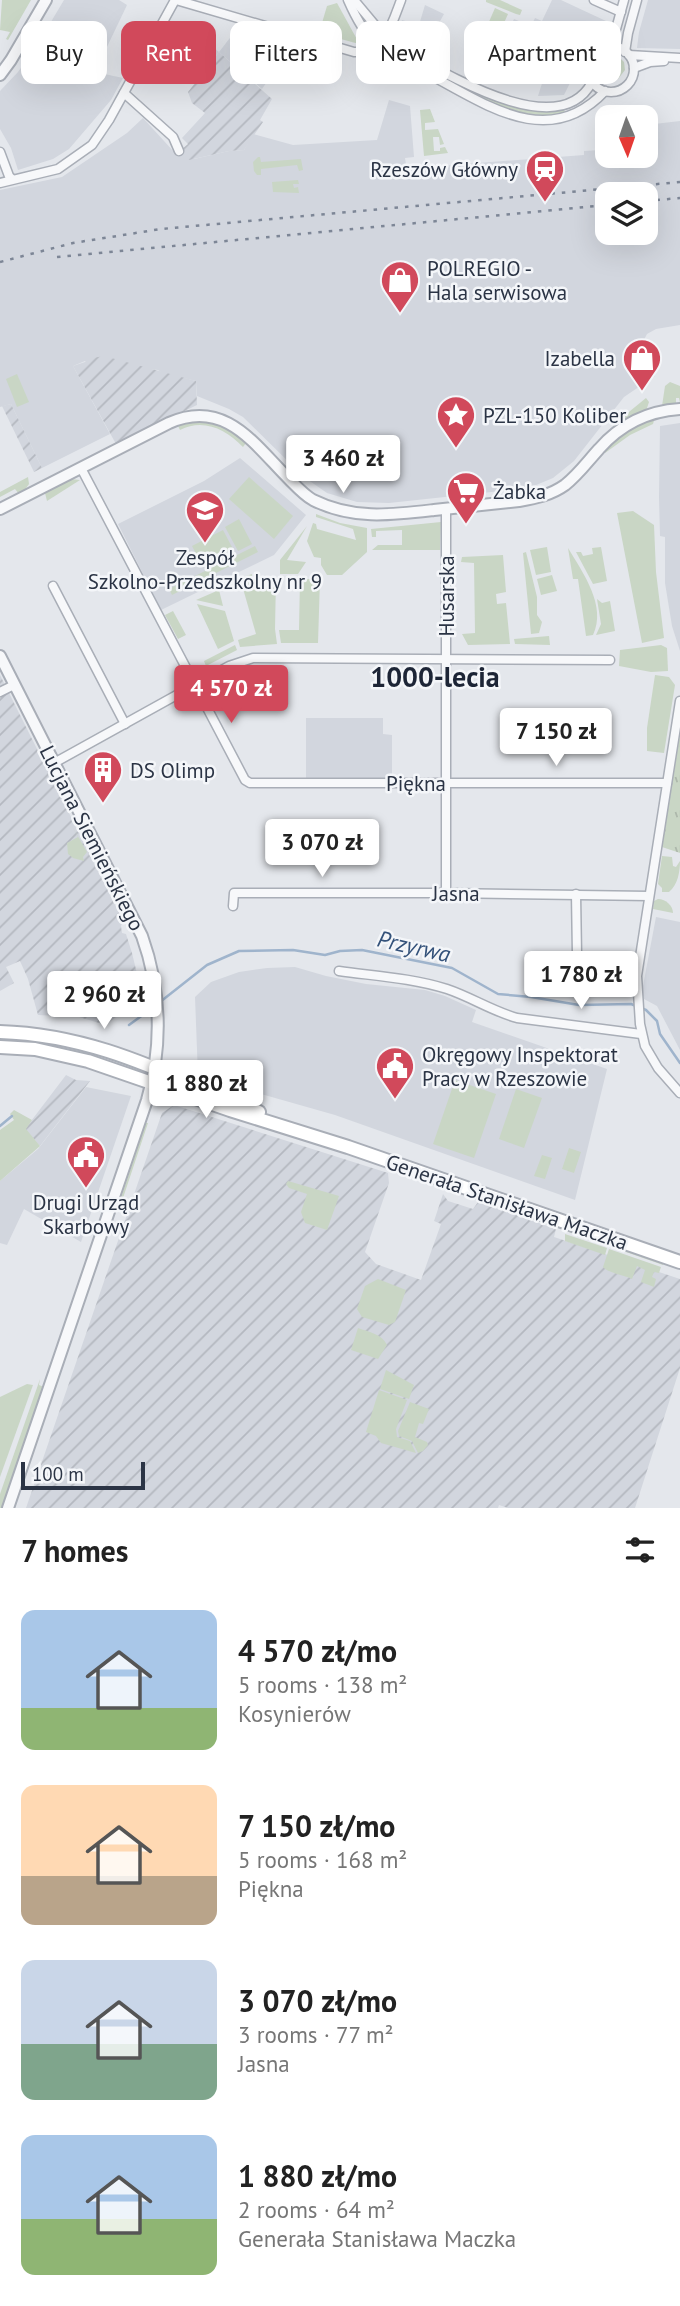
<!DOCTYPE html>
<html lang="en">
<head>
<meta charset="utf-8">
<style>
	:root { --surface:#fff; --page:#f6f6f6; --text:#222; --muted:#767676; --accent:#d1495b }
	body { margin:0; font-family:"PT Sans",sans-serif; background:var(--page); color:var(--text); height:100vh; display:flex; flex-direction:column; font-size:26px; white-space:nowrap }
	* { box-sizing:border-box; margin:0 }
	p { font-size:23px; color:var(--muted) }
	.icon { flex:none; width:38px; height:38px; fill:none; stroke:currentColor; stroke-width:2; stroke-linecap:round; stroke-linejoin:round }
	.map { position:relative; height:1508px; overflow:hidden }
	.side { display:flex; flex-direction:column; background:var(--surface); flex:1 }
	.side>* { flex:none }
	.banner { position:absolute; left:21px; top:21px; width:639px; height:63px; display:flex; gap:14px }
	.needle { width:46px; rotate:178deg }
	.tools { position:absolute; left:595px; top:105px; display:grid; gap:14px }
	.tools a { display:grid; place-items:center; width:63px; height:63px; border-radius:14px; background:var(--surface); box-shadow:0 7px 28px #0002; font-size:35px }
	.scale { position:absolute; left:21px; bottom:18px; width:124px; box-sizing:border-box; padding-left:7px; border:4px solid #2b3445; border-top:0; font-size:19px; line-height:24px; white-space:nowrap; color:#2b3445; -webkit-text-stroke:5px #f4f6f9; paint-order:stroke }
	.price { position:absolute; translate:-50% -60px; padding:0 16px; border-radius:7px; background:#fff; color:#222; font-size:23px; line-height:46px; filter:drop-shadow(0 2px 4px #0008) }
	.price::after { content:''; position:absolute; left:50%; top:42px; width:21px; height:16px; margin-left:-10px; background:inherit; clip-path:polygon(0 0,100% 0,50% 100%) }
	.price.active { background:var(--accent); color:#fff }
	ul { padding:0; list-style:none }
	li { display:flex; align-items:center; gap:21px; height:175px; padding:0 21px }
	li span { display:grid; place-items:center; flex:none; width:196px; height:140px; border-radius:14px; color:#555 }
	li>.icon { margin-inline-start:auto }
	span .icon { width:84px; height:84px; fill:#fffc; stroke-width:1 }
	li b { font-size:30px }
	h2 { display:flex; justify-content:space-between; align-items:center; height:84px; padding:0 21px; font-size:30px }
	.chip { padding:0 24px; border-radius:14px; background:var(--surface); box-shadow:0 7px 28px #0002; font-size:24px; line-height:63px }
	.chip.active { background:var(--accent); color:#fff }
	.map>svg:first-child { display:block }
</style>
</head>
<body>
<div class="map">
<svg width="680" height="1508" viewBox="0 0 680 1508">
	<defs>
		<pattern id="industrial-furrows" width="10" height="10" patternUnits="userSpaceOnUse" patternTransform="scale(1.75)"><rect width="10" height="10" fill="#d2d6de"/><path d="M-1 1l2-2M0 10L10 0M9 11l2-2" fill="none" stroke="#b4b8c0"/></pattern>
		<pattern id="park-tufts" width="24" height="20" patternUnits="userSpaceOnUse" patternTransform="scale(1.75)"><rect width="24" height="20" fill="#c9d6c5"/><path d="M3 7l-1-3M5 7V3M7 7l1-3M15 17l-1-3M17 17v-4M19 17l1-3" fill="none" stroke="#adb8ab"/></pattern>
	</defs>
	<rect width="100%" height="100%" fill="#e4e7ec"/>
	<g fill="#d2d6de" fill-rule="evenodd">
		<path d="M64 0H119L127 5 95 72 123 78 111 100 69 149 53 159 18 170 11 148 0 129V91L18 72 36 47Z"/>
		<path d="M552 0H561L606 21 590 44 580 69H577L564 95 538 96 550 58 505 39 514 19 531 26 535 18 542 21Z"/>
		<path d="M648 0H680V49L637 48 639 32Z"/>
		<path d="M425 5 444 14 424 50 397 35 402 20 419 25Z"/>
		<path d="M240 25 275 35 274 42 280 43 282 37 290 39 273 73 262 89 219 52 205 69 181 53 185 46 203 50 214 48 219 52Z"/>
		<path d="M389 100 410 106 414 157 405 158 407 171 451 165 584 155V151L600 150 604 130 607 129V156H646V125L680 121V325L656 329 647 334 635 357 655 376 624 397 574 461 553 478 529 488 389 503 357 502 327 493 304 477 243 417 229 409 197 396 196 381 162 373 158 370 85 361 73 366 110 434 42 468 11 404 0 407V190L62 177 127 133 143 118 175 153 182 149 194 159 229 151 244 150 253 134 293 145 377 140ZM607 194H646V233H607Z"/>
		<path d="M680 423V651L672 626 665 583V537L660 536 659 497 660 426Z"/>
		<path d="M240 458 306 515 274 555 161 610 118 524 204 481Z"/>
		<path d="M306 718H383V734L392 735V778H306Z"/>
		<path d="M656 917 680 922V1050L657 1006 644 999 642 991Z"/>
		<path d="M295 967 326 976 366 984 425 990 445 996 476 1010 472 1022 607 1069 575 1200 335 1115 198 1076 195 997 211 982 239 972 267 968Z"/>
		<path d="M86 1087 131 1096 81 1242 24 1209 7 1245 0 1243V1181L38 1149Z"/>
	</g>
	<g fill="url(#industrial-furrows)">
		<path d="M219 52 272 99 260 120 263 122 244 150 229 151 189 160 182 149 188 144 182 138 205 113 192 103 188 92Z"/>
		<path d="M104 356 196 381 197 405 116 444 73 366 85 362 87 359Z"/>
		<path d="M11 404 42 468 34 472 2 406Z"/>
		<path d="M0 675 123 921 121 926 122 933 126 934 132 953 140 986 137 1000 106 1025 79 1017 38 1015 28 979 20 961 6 967 14 983 0 991Z"/>
		<path d="M66 1075 76 1080 90 1081 40 1146 25 1129Z"/>
		<path d="M174 1105 388 1173 389 1183 365 1252 376 1264 421 1280 441 1224 434 1221 443 1194 448 1201 473 1209 478 1202 481 1203 556 1229 554 1237 680 1279V1368L635 1508H508L499 1505 498 1508H26L162 1113Z"/>
	</g>
	<g fill="#c9d6c5">
		<path d="M2 0H31L8 40 6 39 10 32 0 30Z"/>
		<path d="M486 0H500L522 10 520 15 516 14 486 2Z"/>
		<path d="M337 3 359 43V44L319 33 327 6Z"/>
		<path d="M605 54 618 56 624 62 625 70 618 79 601 82C592 72 594 61 605 54Z"/>
		<path d="M475 93C505 102 531 116 564 109L565 113C533 120 501 108 473 94Z"/>
		<path d="M430 109 435 122 425 123V130L438 129 444 144 440 145 439 137H433L434 151H440V148L445 147 448 153 424 156 420 110Z"/>
		<path d="M258 157H260L261 162 301 159 303 170 299 171 297 165 261 169V175H257L254 171 253 162Z"/>
		<path d="M298 180 299 184H293L294 188 298 187 299 193 273 192 272 182Z"/>
		<path d="M17 374 29 402 17 407 6 379Z"/>
		<path d="M670 382 680 386V403L679 398H676V404L662 406 665 386Z"/>
		<path d="M646 398 649 402 646 411 615 428 613 425Z"/>
		<path d="M655 417 653 424 630 435 605 453 604 450 625 432Z"/>
		<path d="M211 420 232 430 246 443 243 447C226 429 203 418 180 430L177 424 185 421Z"/>
		<path d="M28 477 29 484 24 491 19 494 15 489 0 497V492Z"/>
		<path d="M249 477 293 516 274 539 229 499Z"/>
		<path d="M71 479 80 480 47 501 45 493 48 490Z"/>
		<path d="M633 511 654 525 656 572 664 638 642 643 617 513Z"/>
		<path d="M316 514 340 523 367 528V552L342 575H327L321 565V558L314 557 307 541 313 523 316 524 317 529 356 540 353 529 316 517Z"/>
		<path d="M239 519 252 544 238 551 225 527Z"/>
		<path d="M441 522 440 550H372L378 545H402V530L376 531V537H372L371 529Z"/>
		<path d="M307 526 287 560 306 562 298 574H280V560Z"/>
		<path d="M223 530 233 549 202 565 192 546Z"/>
		<path d="M255 546 258 552 172 595 169 589Z"/>
		<path d="M547 547 551 572 536 575 530 550Z"/>
		<path d="M601 547 607 581 593 584 576 552H581L583 556 593 554 592 548Z"/>
		<path d="M568 548C583 573 607 606 593 635L586 636 578 579H573Z"/>
		<path d="M526 552 537 597V615L542 622 539 633 531 634 523 553Z"/>
		<path d="M503 555 506 592 496 594 497 604 506 603 510 644 468 645 462 634 475 633 474 563 461 562 462 557Z"/>
		<path d="M252 574 251 584 259 590 269 587 272 579 276 578 275 629 277 644 240 647 238 640 256 634 240 578Z"/>
		<path d="M552 575 557 591 541 595 537 579Z"/>
		<path d="M300 579H320L318 643H281L279 630H299Z"/>
		<path d="M219 590 223 606 196 600Z"/>
		<path d="M597 599 602 603 610 601 615 631 596 635 601 624Z"/>
		<path d="M197 604 225 611 234 641 218 649Z"/>
		<path d="M173 611 186 635 178 639 165 615Z"/>
		<path d="M549 636 550 645 515 644 514 639Z"/>
		<path d="M235 645 237 650 206 666 204 661Z"/>
		<path d="M661 645 667 648 668 671 651 672 619 666 620 650Z"/>
		<path d="M655 675 669 677 675 685 664 753 647 751V728Z"/>
		<path d="M72 826 87 852 83 857 84 861 73 858 68 854 67 843 78 837Z"/>
		<path d="M662 856 672 857 673 866 676 867 680 861C680 871 678 885 669 892H662V888L658 884Z"/>
		<path d="M658 899C666 899 673 906 673 913L653 909 654 901Z"/>
		<path d="M224 1075 236 1081V1090L251 1097 250 1100 218 1085 221 1076Z"/>
		<path d="M455 1080 496 1094 474 1158 433 1144Z"/>
		<path d="M516 1089 542 1098 524 1148 499 1139Z"/>
		<path d="M14 1110 32 1120 26 1129 40 1146 0 1181V1130L14 1120 10 1114Z"/>
		<path d="M146 1123H148L120 1207H118Z"/>
		<path d="M569 1148 581 1152 574 1173 562 1169Z"/>
		<path d="M542 1155 552 1158 545 1179 534 1176Z"/>
		<path d="M288 1181 339 1196 327 1230 305 1223 301 1212 307 1194 289 1188 286 1184Z"/>
		<path d="M568 1229 664 1261 663 1265 566 1231Z"/>
		<path d="M565 1234 607 1248 605 1255 565 1241Z"/>
		<path d="M609 1249 661 1267 659 1273 654 1272 652 1277 656 1279 654 1287 641 1282 645 1270 637 1266 632 1279C624 1275 608 1273 603 1267Z"/>
		<path d="M378 1279 406 1290 395 1322 389 1325 362 1317 357 1309 365 1286Z"/>
		<path d="M358 1328C369 1332 382 1334 387 1345L378 1359 351 1350Z"/>
		<path d="M386 1370 414 1385 409 1399 380 1389Z"/>
		<path d="M40 1379 39 1385 44 1387 2 1508H0V1494Z"/>
		<path d="M27 1384 33 1385 0 1477V1397Z"/>
		<path d="M379 1390 407 1400 396 1429 397 1437 410 1441 416 1453 381 1443 376 1436 366 1432Z"/>
		<path d="M410 1402 429 1409 423 1424 419 1423 415 1437 427 1442 428 1445 423 1451 418 1453 412 1441 399 1436 398 1431Z"/>
	</g>
	<g fill="url(#park-tufts)">
		<path d="M495 8 508 14 501 30 488 24Z"/>
		<path d="M680 733V853L662 847Z"/>
	</g>
	<g fill="none" stroke-linecap="round" stroke-linejoin="round">
		<g stroke="#9fb4cc" stroke-width="2.5">
			<path d="M160 1002 207 965 239 951 293 950 325 955 340 951 362 950 452 968 498 994 531 997 579 1005 631 1004 646 1010 657 1021 660 1034 680 1063"/>
			<path d="M129 1025 155 1006"/>
			<path d="M0 1126 12 1116"/>
		</g>
		<g stroke="#a9aeb7" stroke-width="11">
			<g id="minor">
				<path d="M176 0 354 52C385 53 392 24 401 0"/>
				<path d="M348 0C355 16 363 32 376 45 391 61 412 66 432 76 488 106 550 150 605 91"/>
				<path d="M354 0 385 37 394 45C437 68 558 147 592 82"/>
				<path d="M594 0 621 12"/>
				<circle cx="611" cy="69" r="23"/>
				<path d="M608 47 616 29 624 0"/>
				<path d="M625 52 628 33 637 0"/>
				<path d="M629 55 680 58"/>
				<path d="M634 68 650 62 664 61"/>
				<path d="M124 93 173 137 179 151"/>
				<path d="M0 152 9 176 12 179"/>
				<path d="M0 183 58 169 92 145 109 120 175 0"/>
				<path d="M81 468 245 780 250 783H667"/>
				<path d="M53 586 125 724"/>
				<path d="M0 692 14 685"/>
				<path d="M680 701 637 976 640 1024 645 1046 658 1068 680 1093"/>
				<path d="M54 763 229 666 253 658 610 660"/>
				<path d="M446 893V509"/>
				<path d="M576 894 577 955"/>
				<path d="M233 906 234 893H446L649 896"/>
				<path d="M339 971C375 976 412 978 447 989 471 997 492 1011 517 1018L641 1034"/>
			</g>
		</g>
		<g stroke="#a9aeb7" stroke-width="14">
			<g id="tertiary">
				<path d="M0 75 11 60 46 0"/>
				<path d="M0 509 169 423C225 398 254 444 289 479 296 486 304 495 313 500 353 520 391 515 434 510 462 507 491 504 519 501 536 498 551 495 565 485 578 475 588 461 599 449 620 425 648 411 680 409"/>
				<path d="M0 656 142 936C161 989 163 1046 147 1100L8 1508"/>
			</g>
		</g>
		<g stroke="#a9aeb7" stroke-width="16">
			<g id="secondary">
				<path d="M0 1032C98 1035 170 1076 259 1112"/>
				<path d="M0 1047 35 1049 88 1061 230 1110 348 1147 680 1262"/>
			</g>
		</g>
		<use href="#minor" stroke="#f7f8fa" stroke-width="8"/>
		<use href="#tertiary" stroke="#f7f8fa" stroke-width="10"/>
		<use href="#secondary" stroke="#fff" stroke-width="12"/>
		<g stroke="#7d8696" stroke-width="2.5" stroke-dasharray="3.5 7" stroke-linecap="butt">
			<path d="M646 201 680 198"/>
			<path d="M57 257 607 205"/>
			<path d="M0 262 73 243 161 229 680 182"/>
		</g>
	</g>
	<defs>
		<g id="station-pin" transform="scale(2.0125)"><path d="M0 17L-7.5 6A9.5 9.5 0 1 1 7.5 6Z" fill="#d1495b" stroke="#f4f6f9"/><path d="M-3-6H3Q5-6 5-4V2Q5 4 3 4L4.5 6H3L1.5 4h-3L-3 6H-4.5L-3 4Q-5 4-5 2V-4Q-5-6-3-6ZM-3.5-4v3h7v-3ZM-3.5 1v1.5H-2V1ZM2 1v1.5H3.5V1Z" fill="#fff"/></g>
		<g id="shop-pin" transform="scale(2.0125)"><path d="M0 17L-7.5 6A9.5 9.5 0 1 1 7.5 6Z" fill="#d1495b" stroke="#f4f6f9"/><path d="M-5-2.5h2.3a2.7 3.5 0 0 1 5.4 0H5L5.5 6h-11ZM-1.5-2.5h3a1.5 2.3 0 0 0-3 0Z" fill="#fff"/></g>
		<g id="sight-pin" transform="scale(2.0125)"><path d="M0 17L-7.5 6A9.5 9.5 0 1 1 7.5 6Z" fill="#d1495b" stroke="#f4f6f9"/><path d="M0-6L1.8-2.2L6-1.7L2.9 1.2L3.7 5.4L0 3.3L-3.7 5.4L-2.9 1.2L-6-1.7L-1.8-2.2Z" fill="#fff"/></g>
		<g id="supermarket-pin" transform="scale(2.0125)"><path d="M0 17L-7.5 6A9.5 9.5 0 1 1 7.5 6Z" fill="#d1495b" stroke="#f4f6f9"/><path d="M-6-5.5h2.5l.6 2H6L4.5 2H-2.5L-4.4-4H-6ZM-1.5 3.2a1.3 1.3 0 1 0 .1 0ZM3 3.2a1.3 1.3 0 1 0 .1 0Z" fill="#fff"/></g>
		<g id="school-pin" transform="scale(2.0125)"><path d="M0 17L-7.5 6A9.5 9.5 0 1 1 7.5 6Z" fill="#d1495b" stroke="#f4f6f9"/><path d="M0-5L7-2L0 1L-7-2ZM-4 1L0 2.5L4 1V4Q0 6-4 4Z" fill="#fff"/></g>
		<g id="building-pin" transform="scale(2.0125)"><path d="M0 17L-7.5 6A9.5 9.5 0 1 1 7.5 6Z" fill="#d1495b" stroke="#f4f6f9"/><path d="M-4-6H4V6H1V3H-1V6H-4ZM-2.5-4.3h1.7v1.8h-1.7ZM.8-4.3h1.7v1.8H.8ZM-2.5-1h1.7V.8h-1.7ZM.8-1h1.7V.8H.8Z" fill="#fff"/></g>
		<g id="civic-pin" transform="scale(2.0125)"><path d="M0 17L-7.5 6A9.5 9.5 0 1 1 7.5 6Z" fill="#d1495b" stroke="#f4f6f9"/><path d="M-.6-6.5H3V-4.5H.6V-3L4-1V1h2V6H-6V1h2V-1L-.6-3ZM-1.2 2.5V6h2.4V2.5Z" fill="#fff"/></g>
	</defs>
	<g fill-rule="evenodd">
		<use href="#station-pin" x="545" y="169"/>
		<use href="#shop-pin" x="400" y="280"/>
		<use href="#shop-pin" x="642" y="358"/>
		<use href="#sight-pin" x="456" y="415"/>
		<use href="#supermarket-pin" x="466" y="491"/>
		<use href="#school-pin" x="205" y="510"/>
		<use href="#building-pin" x="103" y="770"/>
		<use href="#civic-pin" x="395" y="1066"/>
		<use href="#civic-pin" x="86" y="1155"/>
	</g>
	<g text-anchor="middle" dominant-baseline="central" stroke-width="5" stroke-linejoin="round" paint-order="stroke">
		<g font-size="21" fill="#2b3445" stroke="#f4f6f9" text-anchor="start">
			<text x="518" y="169" text-anchor="end">Rzeszów Główny</text>
			<text x="427" y="268">POLREGIO -<tspan x="427" dy="24">Hala serwisowa</tspan></text>
			<text x="615" y="358" text-anchor="end">Izabella</text>
			<text x="483" y="415">PZL-150 Koliber</text>
			<text x="493" y="491">Żabka</text>
			<text x="205" y="557" text-anchor="middle">Zespół<tspan x="205" dy="24">Szkolno-Przedszkolny nr 9</tspan></text>
			<text x="130" y="770">DS Olimp</text>
			<text x="422" y="1054">Okręgowy Inspektorat<tspan x="422" dy="24">Pracy w Rzeszowie</tspan></text>
			<text x="86" y="1202" text-anchor="middle">Drugi Urząd<tspan x="86" dy="24">Skarbowy</tspan></text>
		</g>
		<g font-size="21" fill="#2b3445" stroke="#f4f6f9">
			<text transform="translate(446 596) rotate(-90)">Husarska</text>
			<text x="416" y="783">Piękna</text>
			<text transform="translate(92 838) rotate(63)">Lucjana Siemieńskiego</text>
			<text x="456" y="893">Jasna</text>
			<text transform="translate(507 1202) rotate(19)">Generała Stanisława Maczka</text>
		</g>
		<g font-size="23" font-style="italic" fill="#34527a" stroke="#f4f6f9">
			<text transform="translate(414 946) rotate(13)">Przyrwa</text>
		</g>
		<g font-size="28" font-weight="bold" fill="#1d2536" stroke="#f4f6f9">
			<text x="435" y="676">1000-lecia</text>
		</g>
	</g>
</svg>
<div class="tools">
<a><svg class="needle" viewBox="-14 -14 28 28"><path d="M0-13l5 13h-10z" fill="#e53935"/><path d="M0 13l5-13h-10z" fill="#767676"/></svg></a>
<a><svg class="icon" aria-label="layers" viewBox="0 0 24 24"><path d="M12 4l9 5-9 5-9-5zM3 14l9 5 9-5"/></svg></a>
</div>
<div class="scale">100 m</div>
<b class="price" style="left:343px;top:495px">3 460 zł</b>
<b class="price active" style="left:231px;top:725px">4 570 zł</b>
<b class="price" style="left:556px;top:768px">7 150 zł</b>
<b class="price" style="left:322px;top:879px">3 070 zł</b>
<b class="price" style="left:581px;top:1011px">1 780 zł</b>
<b class="price" style="left:104px;top:1031px">2 960 zł</b>
<b class="price" style="left:206px;top:1120px">1 880 zł</b>
<div class="banner">
<a class="chip">Buy</a>
<a class="chip active">Rent</a>
<a class="chip">Filters</a>
<a class="chip">New</a>
<a class="chip">Apartment</a>
</div>
</div>
<section class="side">
<h2>7 homes<svg class="icon" aria-label="filters" viewBox="0 0 24 24"><path d="M4 7h16M4 17h16"/><circle cx="9" cy="7" r="2"/><circle cx="15" cy="17" r="2"/></svg></h2>
<ul>
<li><span style="background:linear-gradient(#a9c7e8 70%,#8fb573 0)"><svg class="icon" aria-label="home" viewBox="0 0 24 24"><path d="M3 11l9-7 9 7M6 9v11h12V9"/></svg></span><div><b>4 570 zł/mo</b><p>5 rooms · 138 m²</p><p>Kosynierów</p></div></li>
<li><span style="background:linear-gradient(#ffd9b3 65%,#b9a48a 0)"><svg class="icon" aria-label="home" viewBox="0 0 24 24"><path d="M3 11l9-7 9 7M6 9v11h12V9"/></svg></span><div><b>7 150 zł/mo</b><p>5 rooms · 168 m²</p><p>Piękna</p></div></li>
<li><span style="background:linear-gradient(#c9d6e8 60%,#7fa58c 0)"><svg class="icon" aria-label="home" viewBox="0 0 24 24"><path d="M3 11l9-7 9 7M6 9v11h12V9"/></svg></span><div><b>3 070 zł/mo</b><p>3 rooms · 77 m²</p><p>Jasna</p></div></li>
<li><span style="background:linear-gradient(#a9c7e8 60%,#8fb573 0)"><svg class="icon" aria-label="home" viewBox="0 0 24 24"><path d="M3 11l9-7 9 7M6 9v11h12V9"/></svg></span><div><b>1 880 zł/mo</b><p>2 rooms · 64 m²</p><p>Generała Stanisława Maczka</p></div></li>
</ul>
</section>
</body>
</html>
